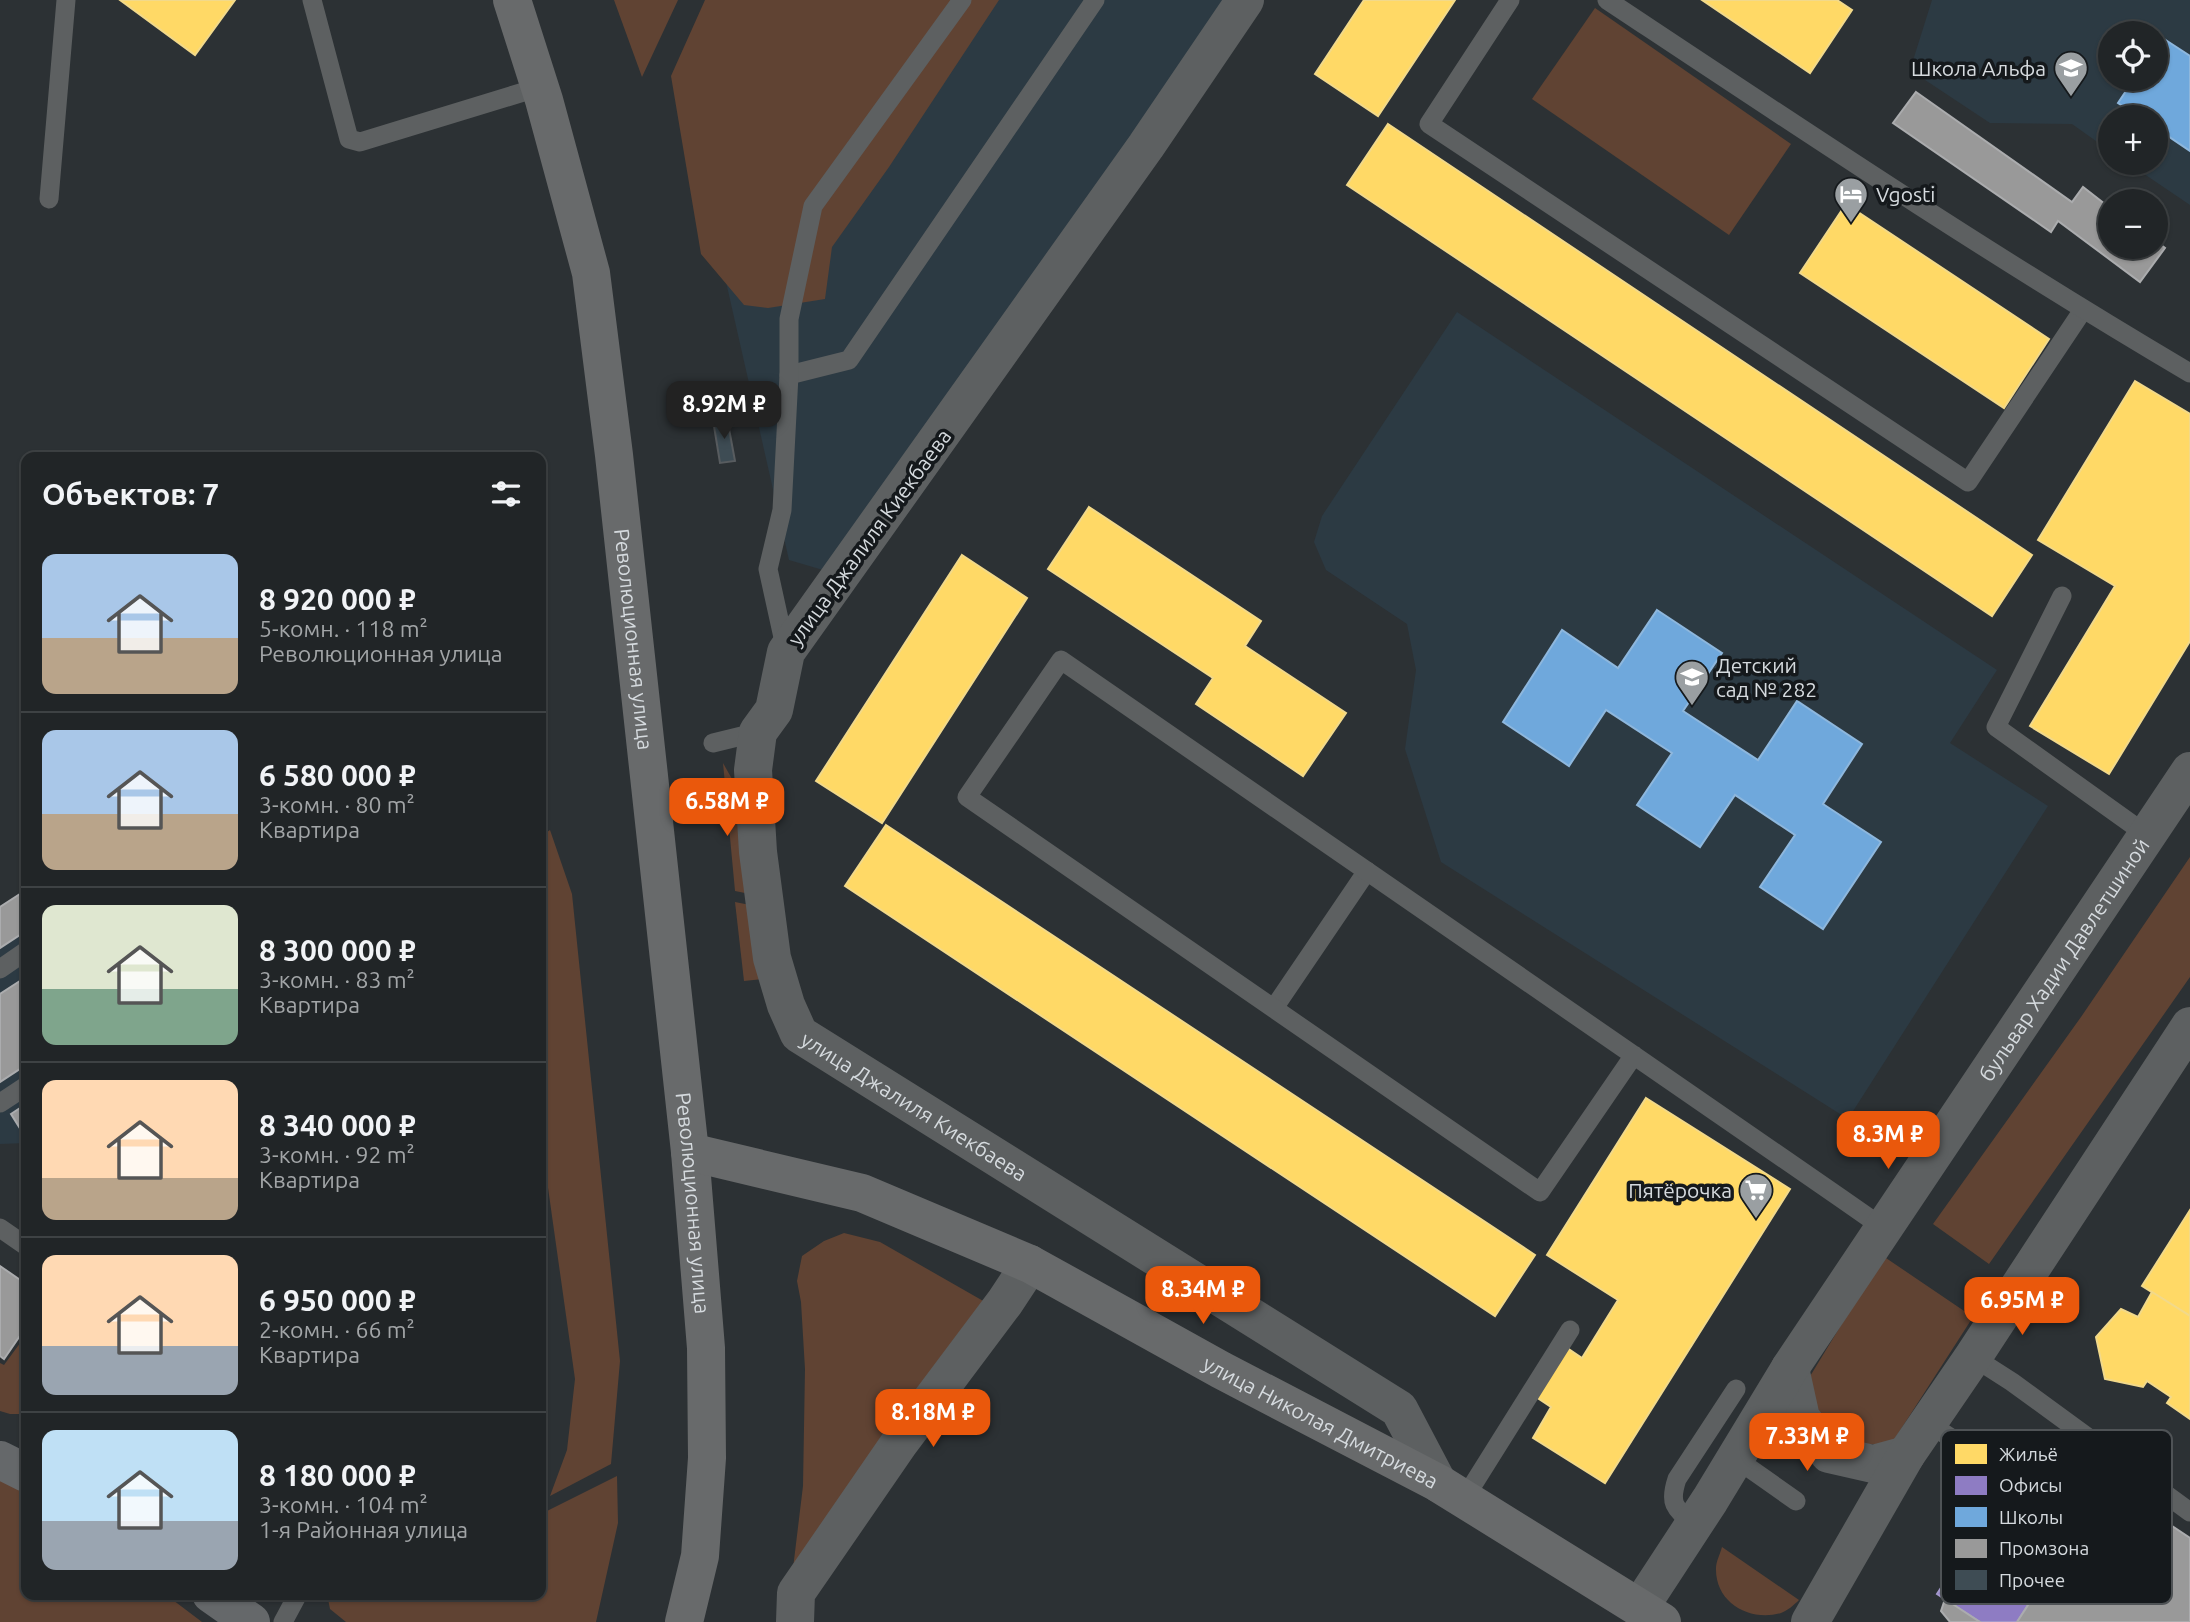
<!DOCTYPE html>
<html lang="ru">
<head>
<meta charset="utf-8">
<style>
	:root { --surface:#212527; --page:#292d2f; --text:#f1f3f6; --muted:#a2a5a7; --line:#3e4244; --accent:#ea580c }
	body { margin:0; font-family:Ubuntu,sans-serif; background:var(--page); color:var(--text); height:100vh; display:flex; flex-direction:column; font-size:26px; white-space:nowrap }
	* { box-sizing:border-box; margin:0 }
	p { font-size:23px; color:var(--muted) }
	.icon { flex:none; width:38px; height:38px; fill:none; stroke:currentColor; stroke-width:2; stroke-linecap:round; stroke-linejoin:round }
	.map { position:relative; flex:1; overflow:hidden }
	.drawer { position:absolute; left:21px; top:452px; width:525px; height:1148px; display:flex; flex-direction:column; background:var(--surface); border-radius:14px; box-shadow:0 2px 5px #0004,0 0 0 2px var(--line) }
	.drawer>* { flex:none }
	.controls { position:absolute; left:2098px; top:21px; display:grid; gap:14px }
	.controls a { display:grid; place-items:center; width:70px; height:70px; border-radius:50%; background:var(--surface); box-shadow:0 2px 5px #0004,0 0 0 2px var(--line); font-size:35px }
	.price { position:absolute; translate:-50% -60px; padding:0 16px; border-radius:14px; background:var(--accent); color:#fff; font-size:23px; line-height:46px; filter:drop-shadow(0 2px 4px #0008) }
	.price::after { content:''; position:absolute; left:50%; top:42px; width:21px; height:16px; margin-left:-10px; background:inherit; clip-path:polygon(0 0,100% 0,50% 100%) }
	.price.on { background:#222; color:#fff }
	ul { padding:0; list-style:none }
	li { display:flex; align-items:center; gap:21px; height:175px; padding:0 21px }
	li+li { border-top:2px solid var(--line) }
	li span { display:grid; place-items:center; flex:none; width:196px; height:140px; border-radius:14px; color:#555 }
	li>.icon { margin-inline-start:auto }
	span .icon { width:84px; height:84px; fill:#fffc; stroke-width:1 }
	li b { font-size:30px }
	h2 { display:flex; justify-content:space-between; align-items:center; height:84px; padding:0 21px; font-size:30px }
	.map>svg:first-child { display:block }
</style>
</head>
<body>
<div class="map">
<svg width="2190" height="1622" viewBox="0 0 2190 1622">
	<rect width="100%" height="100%" fill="#2c3134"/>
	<g fill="#2c3a43" fill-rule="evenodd">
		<path d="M898 0H1228L823 570 789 560 724 273Z"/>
		<path d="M1932 0H2190V205L2128 163H2156V117H2110V151L2072 124 1990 123 1910 70ZM2110 33H2156V79H2110Z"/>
		<path d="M1457 312 1997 670 1950 743 2048 806 1848 1119 1441 862 1405 749 1416 670 1407 624 1326 570 1314 542 1322 516Z"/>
		<path d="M26 890V1143L0 1144V907Z"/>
	</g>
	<g fill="#604333">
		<path d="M614 0H678L642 77Z"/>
		<path d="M705 0H999L889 167 832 247 825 299 768 308 744 305 701 254 671 76Z"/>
		<path d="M1595 8 1791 144 1729 235 1532 99Z"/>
		<path d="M723 763 736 786 750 894 735 891Z"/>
		<path d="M550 830 572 894 620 1361 611 1464 550 1496 567 1450 575 1379 541 1138V836Z"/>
		<path d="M2190 857V977L1989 1264 1933 1224 2081 1017Z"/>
		<path d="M735 902 755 906 763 979 744 981Z"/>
		<path d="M844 1233 880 1242 992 1306 791 1585 803 1486 805 1369 801 1302 797 1281 802 1256 824 1241Z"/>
		<path d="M1883 1256 1973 1317 1892 1443C1866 1445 1836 1448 1820 1422 1813 1411 1812 1391 1809 1378Z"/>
		<path d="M26 1335V1414H10L0 1411V1363L4 1365Z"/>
		<path d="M617 1476 618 1523 596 1622H346L330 1609 327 1594H422L431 1598 469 1594H541V1514Z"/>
		<path d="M0 1480 26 1491V1594H165L202 1622H0Z"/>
		<path d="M1722 1547 1799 1600C1794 1605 1787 1611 1781 1613 1750 1622 1715 1603 1716 1568 1716 1562 1720 1554 1722 1547Z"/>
	</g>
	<g fill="#ffd966" stroke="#f2d98a" stroke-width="2">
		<path d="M120 0H235L195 55Z"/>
		<path d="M1364 0H1455L1378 116 1315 74Z"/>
		<path d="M1702 0H1837L1852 10 1810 73Z"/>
		<path d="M1388 124 2032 555 1992 616 1347 185Z"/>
		<path d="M1846 204 2049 339 2004 408 1800 273Z"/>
		<path d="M2135 381 2190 414V641L2109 774 2030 726 2115 586 2038 540Z"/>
		<path d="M1089 507 1261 621 1245 646 1346 713 1303 776 1196 704 1213 678 1048 569Z"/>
		<path d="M962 555 1027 598 882 823 816 781Z"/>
		<path d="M886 825 1535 1255 1495 1316 845 886Z"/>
		<path d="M1646 1098 1790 1189 1605 1483 1533 1438 1551 1407 1536 1397 1567 1348 1582 1358 1618 1300 1547 1255Z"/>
		<path d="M2190 1210V1316L2142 1286Z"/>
		<path d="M2152 1292 2190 1316V1419L2167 1403 2171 1397 2147 1381 2143 1387 2105 1379 2096 1337 2121 1309 2138 1317Z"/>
	</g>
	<path fill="#8e7cc3" stroke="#a398cb" stroke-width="2" d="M2004 1491 2073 1536 2017 1622H1980L1937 1594Z"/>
	<g fill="#6fa8dc" stroke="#8eb7dd" stroke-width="2">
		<path d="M2161 37 2190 56V151L2156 128V117H2139L2118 103 2134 79H2156V45Z"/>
		<path d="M1657 610 1722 653 1683 711 1758 760 1797 701 1862 744 1823 804 1881 842 1823 929 1760 887 1795 835 1735 795 1700 847 1637 805 1672 753 1606 710 1569 766 1503 722 1562 630 1618 668Z"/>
	</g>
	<g fill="#999" stroke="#abacae" stroke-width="2">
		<path d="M1916 92 2072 202 2083 187 2110 208V247H2156V241L2165 248 2140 282 2058 221 2051 232 1893 123Z"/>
		<path d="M26 890V931L0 948V907Z"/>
		<path d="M26 977V1065L0 1082V994Z"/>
		<path d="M26 1104V1138L11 1114Z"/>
		<path d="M0 1266 26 1284V1327L4 1359 0 1356Z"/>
		<path d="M2043 1440 2190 1538V1622H2017L2073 1536 2009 1495Z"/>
		<path d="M1945 1599 1980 1622H1950L1941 1611Z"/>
	</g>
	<path fill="#3e4c54" stroke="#585c5f" stroke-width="2" d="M727 418 735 461 720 463 713 420Z"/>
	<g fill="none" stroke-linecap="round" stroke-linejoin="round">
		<g stroke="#5d6061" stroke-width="19">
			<path d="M312 0 349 139 360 142 540 87"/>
			<path d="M1510 0 1429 124 1968 482 2083 310"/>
			<path d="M1607 0C1800 128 1991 256 2190 373"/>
			<path d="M49 199 66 0"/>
			<path d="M789 375 849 360 1095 0"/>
			<path d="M2062 596 1996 727 2147 835"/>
			<path d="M786 651 768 569 782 510 789 375V319L813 206 962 0"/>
			<path d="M713 743 758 732"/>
			<path d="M0 969 26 951"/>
			<path d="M1274 1008 1367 871"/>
			<path d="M1634 1055 1540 1192 967 797 1061 660 1842 1199 1885 1229"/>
			<path d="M0 1103 26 1086"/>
			<path d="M0 1228 26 1246"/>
			<path d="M1973 1357 2012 1382 2190 1512"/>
			<path d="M1928 1423 1965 1447 2014 1488"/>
			<path d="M1735 1458 1796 1501"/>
			<path d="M1464 1499 1570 1330"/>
			<path d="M1693 1523C1674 1508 1669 1503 1677 1479L1736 1389"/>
			<path d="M283 1622 298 1594"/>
		</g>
		<g stroke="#5d6061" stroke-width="38">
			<path id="s1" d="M1245 0 1146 146 786 652 774 710 758 732 753 770 758 852 772 958 786 1005 799 1034 1399 1409 1438 1483"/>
			<path d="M1790 1368 1801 1418 1829 1454 1873 1464 1906 1455"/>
			<path id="s2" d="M1640 1607 1710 1500 1790 1368 2190 771"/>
			<path d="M795 1622 796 1593 900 1442 1005 1302 1030 1264"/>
			<path d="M1810 1622 1906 1455 1973 1357 2190 1026"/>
		</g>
		<g stroke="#686a6b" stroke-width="38">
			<path id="s3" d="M512 0 544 100 591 273 614 455 690 1152 706 1348 707 1458 700 1556 684 1622"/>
			<path id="s4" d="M690 1152 862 1193 1030 1264 1221 1370 1438 1483 1662 1622"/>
		</g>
		<g stroke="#65686a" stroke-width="38">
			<path d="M0 1460 26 1473"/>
			<path d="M211 1594 251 1622"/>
		</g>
	</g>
	<defs>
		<g id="school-pin" transform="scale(1.75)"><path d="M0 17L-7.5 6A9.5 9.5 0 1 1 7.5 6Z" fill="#9a9fa2" stroke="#15191c"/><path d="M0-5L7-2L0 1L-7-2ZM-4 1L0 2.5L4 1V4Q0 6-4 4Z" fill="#fff"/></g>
		<g id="hotel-pin" transform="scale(1.75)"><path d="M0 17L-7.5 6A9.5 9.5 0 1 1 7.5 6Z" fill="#9a9fa2" stroke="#15191c"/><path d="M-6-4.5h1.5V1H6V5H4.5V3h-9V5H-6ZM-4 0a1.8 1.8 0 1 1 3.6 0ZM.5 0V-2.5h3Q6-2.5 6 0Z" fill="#fff"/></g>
		<g id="supermarket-pin" transform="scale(1.75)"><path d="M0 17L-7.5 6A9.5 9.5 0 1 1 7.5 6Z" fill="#9a9fa2" stroke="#15191c"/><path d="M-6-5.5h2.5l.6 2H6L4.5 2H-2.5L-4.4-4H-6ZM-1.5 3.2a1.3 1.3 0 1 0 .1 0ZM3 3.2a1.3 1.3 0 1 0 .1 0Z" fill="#fff"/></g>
	</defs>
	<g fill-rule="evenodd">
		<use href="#school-pin" x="2071" y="68"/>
		<use href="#hotel-pin" x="1851" y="194"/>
		<use href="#school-pin" x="1692" y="677"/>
		<use href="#supermarket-pin" x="1756" y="1190"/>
	</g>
	<g text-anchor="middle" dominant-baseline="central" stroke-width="7" stroke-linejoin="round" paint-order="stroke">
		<g font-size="21" fill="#d5dade" stroke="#15191c" text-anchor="end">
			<text x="2046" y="68">Школа Альфа</text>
			<text x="1876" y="194" text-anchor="start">Vgosti</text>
			<text x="1716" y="665" text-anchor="start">Детский<tspan x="1716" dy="24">сад № 282</tspan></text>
			<text x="1732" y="1190">Пятёрочка</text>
		</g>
		<g font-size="21" fill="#d5dade" stroke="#15191c">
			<text transform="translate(869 537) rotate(-54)">улица Джалиля Киекбаева</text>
			<text stroke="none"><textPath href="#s3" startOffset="653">Революционная улица</textPath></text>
			<text stroke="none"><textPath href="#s2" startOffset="774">бульвар Хадии Давлетшиной</textPath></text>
			<text stroke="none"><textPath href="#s1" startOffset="1328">улица Джалиля Киекбаева</textPath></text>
			<text stroke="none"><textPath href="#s3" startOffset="1220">Революционная улица</textPath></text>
			<text stroke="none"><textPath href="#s4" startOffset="690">улица Николая Дмитриева</textPath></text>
		</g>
	</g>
	<rect x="1941" y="1430" width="231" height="174" rx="10" fill="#15191c" stroke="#4f5356" stroke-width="2"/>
	<rect x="1955" y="1444" width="32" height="20" fill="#ffd966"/>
	<rect x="1955" y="1476" width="32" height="19" fill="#8e7cc3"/>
	<rect x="1955" y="1507" width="32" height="20" fill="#6fa8dc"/>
	<rect x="1955" y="1539" width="32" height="19" fill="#999"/>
	<rect x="1955" y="1570" width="32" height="20" fill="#3e4c54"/>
	<g font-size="19" fill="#d5dade">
		<text x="1999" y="1461">Жильё</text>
		<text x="1999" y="1492">Офисы</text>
		<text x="1999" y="1524">Школы</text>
		<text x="1999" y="1555">Промзона</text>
		<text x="1999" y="1587">Прочее</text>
	</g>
</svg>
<div class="controls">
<a><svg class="icon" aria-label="locate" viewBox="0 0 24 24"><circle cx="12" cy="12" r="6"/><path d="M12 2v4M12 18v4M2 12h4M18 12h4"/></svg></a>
<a>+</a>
<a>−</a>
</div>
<b class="price on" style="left:724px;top:441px">8.92M ₽</b>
<b class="price" style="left:727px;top:838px">6.58M ₽</b>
<b class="price" style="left:1888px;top:1171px">8.3M ₽</b>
<b class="price" style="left:1203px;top:1326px">8.34M ₽</b>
<b class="price" style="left:2022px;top:1337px">6.95M ₽</b>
<b class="price" style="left:933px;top:1449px">8.18M ₽</b>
<b class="price" style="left:1807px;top:1473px">7.33M ₽</b>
<section class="drawer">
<h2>Объектов: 7<svg class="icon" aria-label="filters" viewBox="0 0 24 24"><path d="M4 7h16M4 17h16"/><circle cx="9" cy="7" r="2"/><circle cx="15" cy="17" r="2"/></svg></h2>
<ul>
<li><span style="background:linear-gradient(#a9c7e8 60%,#b9a48a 0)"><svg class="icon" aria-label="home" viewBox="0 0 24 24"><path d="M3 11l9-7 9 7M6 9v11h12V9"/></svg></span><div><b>8 920 000 ₽</b><p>5-комн. · 118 m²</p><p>Революционная улица</p></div></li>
<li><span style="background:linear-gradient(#a9c7e8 60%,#b9a48a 0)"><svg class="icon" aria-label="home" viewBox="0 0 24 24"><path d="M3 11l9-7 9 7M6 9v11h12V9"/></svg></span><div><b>6 580 000 ₽</b><p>3-комн. · 80 m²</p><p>Квартира</p></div></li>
<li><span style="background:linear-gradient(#dfe7d0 60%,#7fa58c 0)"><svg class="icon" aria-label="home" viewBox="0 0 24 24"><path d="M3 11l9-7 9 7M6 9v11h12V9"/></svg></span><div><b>8 300 000 ₽</b><p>3-комн. · 83 m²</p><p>Квартира</p></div></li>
<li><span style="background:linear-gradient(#ffd9b3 70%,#b9a48a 0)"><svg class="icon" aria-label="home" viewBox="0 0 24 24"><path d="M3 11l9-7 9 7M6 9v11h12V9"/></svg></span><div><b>8 340 000 ₽</b><p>3-комн. · 92 m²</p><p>Квартира</p></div></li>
<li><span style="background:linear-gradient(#ffd9b3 65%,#9aa5b1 0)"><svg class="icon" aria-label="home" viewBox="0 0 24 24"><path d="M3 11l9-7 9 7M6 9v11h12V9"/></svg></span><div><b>6 950 000 ₽</b><p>2-комн. · 66 m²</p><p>Квартира</p></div></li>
<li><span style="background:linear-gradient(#bfe0f5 65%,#9aa5b1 0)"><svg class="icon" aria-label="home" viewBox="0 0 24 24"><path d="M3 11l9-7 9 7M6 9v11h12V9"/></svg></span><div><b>8 180 000 ₽</b><p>3-комн. · 104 m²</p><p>1-я Районная улица</p></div></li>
</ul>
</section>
</div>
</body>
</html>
